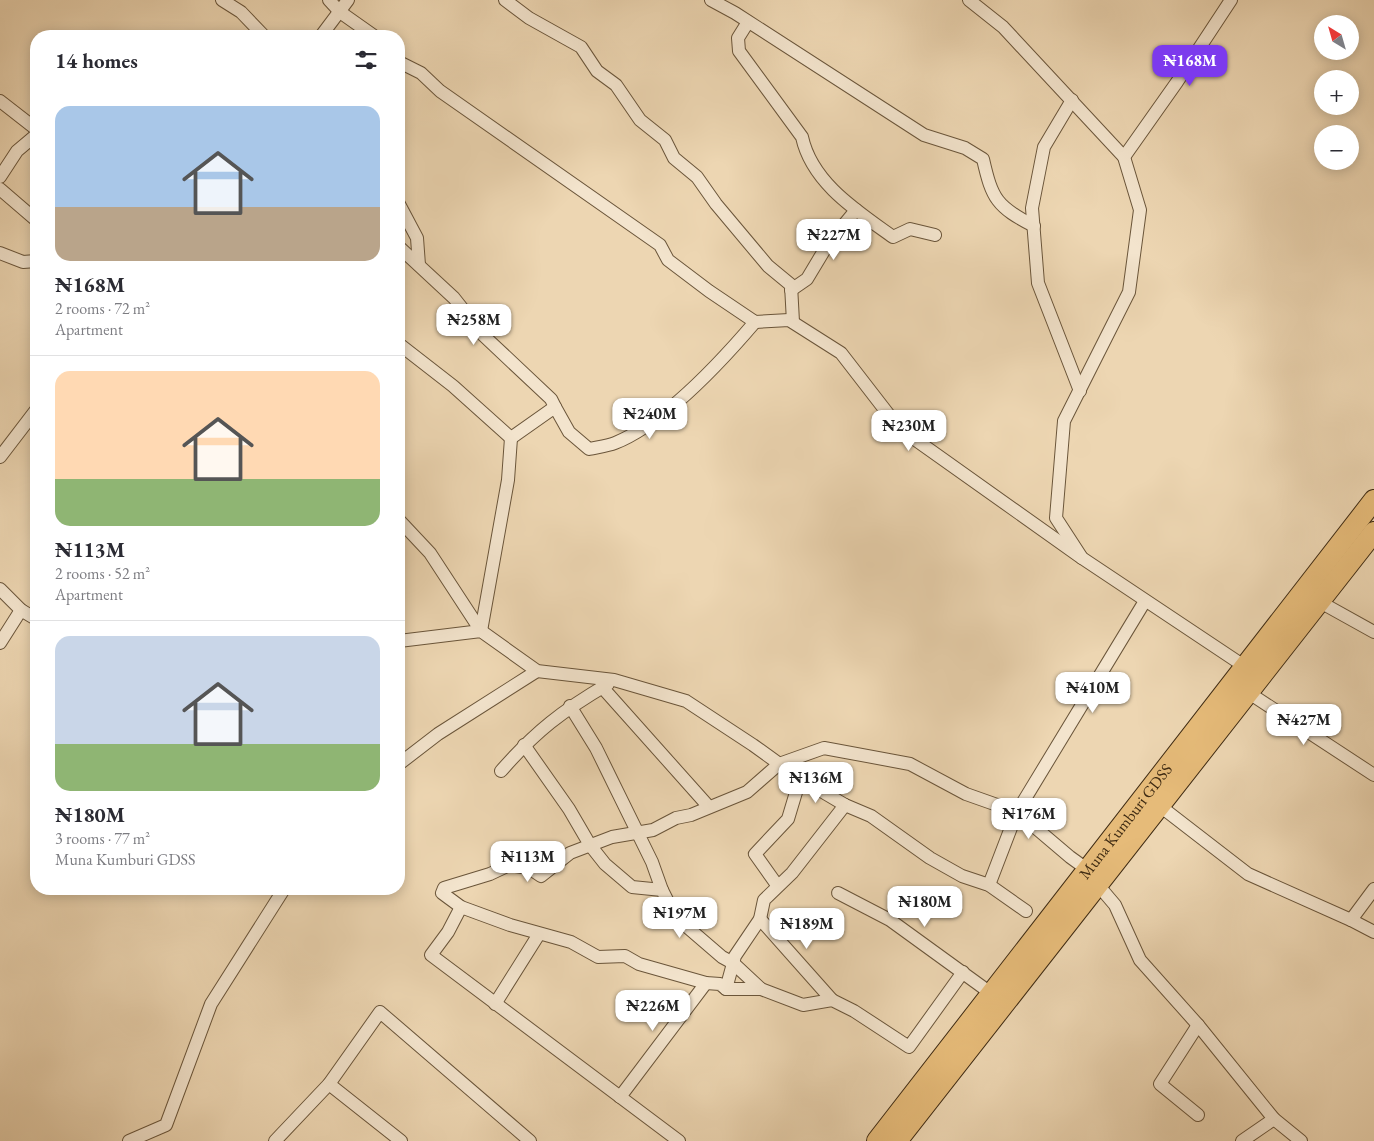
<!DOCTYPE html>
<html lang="en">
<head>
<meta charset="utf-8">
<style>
	:root { --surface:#fff; --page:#f7f7f7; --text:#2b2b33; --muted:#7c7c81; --line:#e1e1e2; --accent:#7c3aed }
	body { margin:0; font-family:"EB Garamond",serif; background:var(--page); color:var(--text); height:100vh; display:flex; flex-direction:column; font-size:19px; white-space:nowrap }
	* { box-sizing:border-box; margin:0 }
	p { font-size:16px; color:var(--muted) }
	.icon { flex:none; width:28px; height:28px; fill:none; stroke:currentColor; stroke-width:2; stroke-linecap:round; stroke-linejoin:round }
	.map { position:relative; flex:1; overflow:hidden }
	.panel { position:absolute; left:30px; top:30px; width:375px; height:865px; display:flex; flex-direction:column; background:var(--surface); border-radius:20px; box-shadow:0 2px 12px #0003 }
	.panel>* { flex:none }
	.needle { width:32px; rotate:323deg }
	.tools { position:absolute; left:1314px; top:15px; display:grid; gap:10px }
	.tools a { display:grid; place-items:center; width:45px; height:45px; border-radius:50%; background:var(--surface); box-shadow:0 2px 12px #0003; font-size:25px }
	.price { position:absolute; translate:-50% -42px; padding:0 11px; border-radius:10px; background:#fff; color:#222; font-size:16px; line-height:32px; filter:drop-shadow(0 1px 2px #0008) }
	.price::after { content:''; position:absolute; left:50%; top:30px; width:15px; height:11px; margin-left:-8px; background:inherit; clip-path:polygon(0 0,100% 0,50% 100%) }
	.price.current { background:var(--accent); color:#fff }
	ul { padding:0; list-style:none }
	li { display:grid; align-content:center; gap:10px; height:265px; padding:0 25px }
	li+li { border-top:1px solid var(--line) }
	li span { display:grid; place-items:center; height:155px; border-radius:15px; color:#555 }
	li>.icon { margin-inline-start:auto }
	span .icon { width:90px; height:90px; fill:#fffc; stroke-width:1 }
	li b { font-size:21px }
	h2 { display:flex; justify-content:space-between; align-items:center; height:60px; padding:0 25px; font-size:21px }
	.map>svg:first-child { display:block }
</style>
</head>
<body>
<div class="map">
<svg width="1374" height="1141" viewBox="0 0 1374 1141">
	<rect width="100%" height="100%" fill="#edd6b2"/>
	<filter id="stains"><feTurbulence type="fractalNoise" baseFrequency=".004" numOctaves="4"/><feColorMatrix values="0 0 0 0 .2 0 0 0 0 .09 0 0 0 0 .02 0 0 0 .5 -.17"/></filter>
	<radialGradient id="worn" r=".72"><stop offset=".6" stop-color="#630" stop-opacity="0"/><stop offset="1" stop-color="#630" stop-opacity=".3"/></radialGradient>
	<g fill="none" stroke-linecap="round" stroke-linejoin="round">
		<g stroke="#6a553a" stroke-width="14">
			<g id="minor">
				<path d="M222 0 241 12 264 36"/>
				<path d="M329 0 340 12 374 36"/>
				<path d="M505 0 529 18 581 47 597 71 616 85 640 120 665 140 674 158 697 177 716 204 768 266 791 285 793 322"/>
				<path d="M711 0 735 13 924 135 965 148 983 159C992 199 997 207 1034 226"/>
				<path d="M969 0 1003 27 1124 157 1140 210 1129 292 1064 421 1056 518 1082 558 1244 666"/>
				<path d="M748 22 738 38 739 51 802 137C812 183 857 211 893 237L910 229 935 235"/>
				<path d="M321 36 348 0"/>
				<path d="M399 62 421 73 440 91 660 245 668 260 709 291 755 322 789 320 841 353 899 428 1082 558"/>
				<path d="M1072 100 1044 147 1032 208 1038 283 1080 391"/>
				<path d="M0 101 36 129"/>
				<path d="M1124 157 1177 82 1231 0"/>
				<path d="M0 177 17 151 36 135"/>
				<path d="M0 189 36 220"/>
				<path d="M399 204 417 238 419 265"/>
				<path d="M399 247 454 298 484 336 551 399 555 407"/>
				<path d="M0 253 23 262 36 261"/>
				<path d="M791 290 807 279 828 244 856 210"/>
				<path d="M399 344 453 386 511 438"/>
				<path d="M511 438 555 407 569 432 589 449C598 447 607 446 615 443 665 423 720 363 755 322"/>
				<path d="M0 457 36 410"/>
				<path d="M399 520 430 553 481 631"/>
				<path d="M0 589 21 610 36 619"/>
				<path d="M1320 602 1374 632"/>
				<path d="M481 631 508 480 511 438"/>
				<path d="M399 641 481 631 537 671 614 680 686 701 753 745 796 776 845 805 871 816 930 858 962 876 989 885 1026 911"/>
				<path d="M0 643 21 610"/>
				<path d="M602 687 709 807"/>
				<path d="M1249 693 1374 775"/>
				<path d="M570 706 596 748 652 862 662 890"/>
				<path d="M524 745 569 809 590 845 605 864 632 887 662 890 670 906 686 926 722 957 733 963 761 989 803 1005 832 1000 854 1011 909 1047 963 972"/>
				<path d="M399 764 438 734 537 671"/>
				<path d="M501 771C536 731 562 711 608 684"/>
				<path d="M1160 806 1248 874 1351 920"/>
				<path d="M777 885 755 854 788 819 797 789 796 776"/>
				<path d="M989 885 1017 812 1070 857 1088 870"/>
				<path d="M1098 885 1115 905 1140 960 1198 1025"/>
				<path d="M1374 889 1351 920 1374 932"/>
				<path d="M838 893 890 920 992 994"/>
				<path d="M461 907 448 932 431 955 679 1141"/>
				<path d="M760 919 832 1000"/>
				<path d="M726 989 735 956 760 919 764 900 792 873 845 805"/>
				<path d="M761 989H726L720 984 706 983 639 964 625 956 598 957 571 942 510 925 461 907 442 893 444 888 490 874 509 865 529 868 541 876 570 853 612 837 653 830 676 818 691 815 747 792 779 764 824 748 910 764 966 794 1017 812 1145 601"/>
				<path d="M495 1004 539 934"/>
				<path d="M329 1084 401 1141"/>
				<path d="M620 1097 706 983"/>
				<path d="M1198 1115 1160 1084 1198 1025 1274 1119 1301 1141"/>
				<path d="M129 1141 166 1125 211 1004 284 889"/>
				<path d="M275 1141 329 1084 380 1012 530 1141"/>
				<path d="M1242 1141 1274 1119"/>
			</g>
		</g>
		<g stroke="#3e2a12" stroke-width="22">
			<g id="trunk">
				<path id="s1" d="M877 1141 1374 500"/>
				<path d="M897 1141 1374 532"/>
			</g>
		</g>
		<use href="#minor" stroke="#f3e4cd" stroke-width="12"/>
		<use href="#trunk" stroke="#e6bb79" stroke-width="20"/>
	</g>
	<g text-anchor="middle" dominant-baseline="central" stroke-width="4" stroke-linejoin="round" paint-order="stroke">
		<g font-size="16" fill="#3e2a12" stroke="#f3e4cd">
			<text stroke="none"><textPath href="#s1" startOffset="405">Muna Kumburi GDSS</textPath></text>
		</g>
	</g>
	<rect width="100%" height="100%" filter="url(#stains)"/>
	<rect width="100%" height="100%" fill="url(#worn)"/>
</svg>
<div class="tools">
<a><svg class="needle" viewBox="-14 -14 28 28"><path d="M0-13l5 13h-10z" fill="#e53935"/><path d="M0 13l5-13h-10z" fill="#7c7c81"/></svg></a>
<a>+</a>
<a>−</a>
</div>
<b class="price current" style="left:1190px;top:87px">₦168M</b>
<b class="price" style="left:834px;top:261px">₦227M</b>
<b class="price" style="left:474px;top:346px">₦258M</b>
<b class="price" style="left:650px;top:440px">₦240M</b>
<b class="price" style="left:909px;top:452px">₦230M</b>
<b class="price" style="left:1093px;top:714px">₦410M</b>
<b class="price" style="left:1304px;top:746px">₦427M</b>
<b class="price" style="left:816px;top:804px">₦136M</b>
<b class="price" style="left:1029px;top:840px">₦176M</b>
<b class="price" style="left:528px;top:883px">₦113M</b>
<b class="price" style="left:925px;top:928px">₦180M</b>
<b class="price" style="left:680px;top:939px">₦197M</b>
<b class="price" style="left:807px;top:950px">₦189M</b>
<b class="price" style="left:653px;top:1032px">₦226M</b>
<section class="panel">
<h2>14 homes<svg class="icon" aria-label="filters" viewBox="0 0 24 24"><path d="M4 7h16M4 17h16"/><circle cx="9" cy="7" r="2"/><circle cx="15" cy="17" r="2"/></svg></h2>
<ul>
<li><span style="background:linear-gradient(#a9c7e8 65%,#b9a48a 0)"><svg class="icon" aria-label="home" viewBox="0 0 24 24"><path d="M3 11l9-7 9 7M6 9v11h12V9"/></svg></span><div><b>₦168M</b><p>2 rooms · 72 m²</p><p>Apartment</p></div></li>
<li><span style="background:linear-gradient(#ffd9b3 70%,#8fb573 0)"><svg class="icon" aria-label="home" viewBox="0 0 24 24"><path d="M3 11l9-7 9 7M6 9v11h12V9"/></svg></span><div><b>₦113M</b><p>2 rooms · 52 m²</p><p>Apartment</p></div></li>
<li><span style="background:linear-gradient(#c9d6e8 70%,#8fb573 0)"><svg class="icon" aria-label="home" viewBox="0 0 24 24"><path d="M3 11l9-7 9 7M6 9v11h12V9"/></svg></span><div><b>₦180M</b><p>3 rooms · 77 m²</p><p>Muna Kumburi GDSS</p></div></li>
</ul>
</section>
</div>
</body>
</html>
